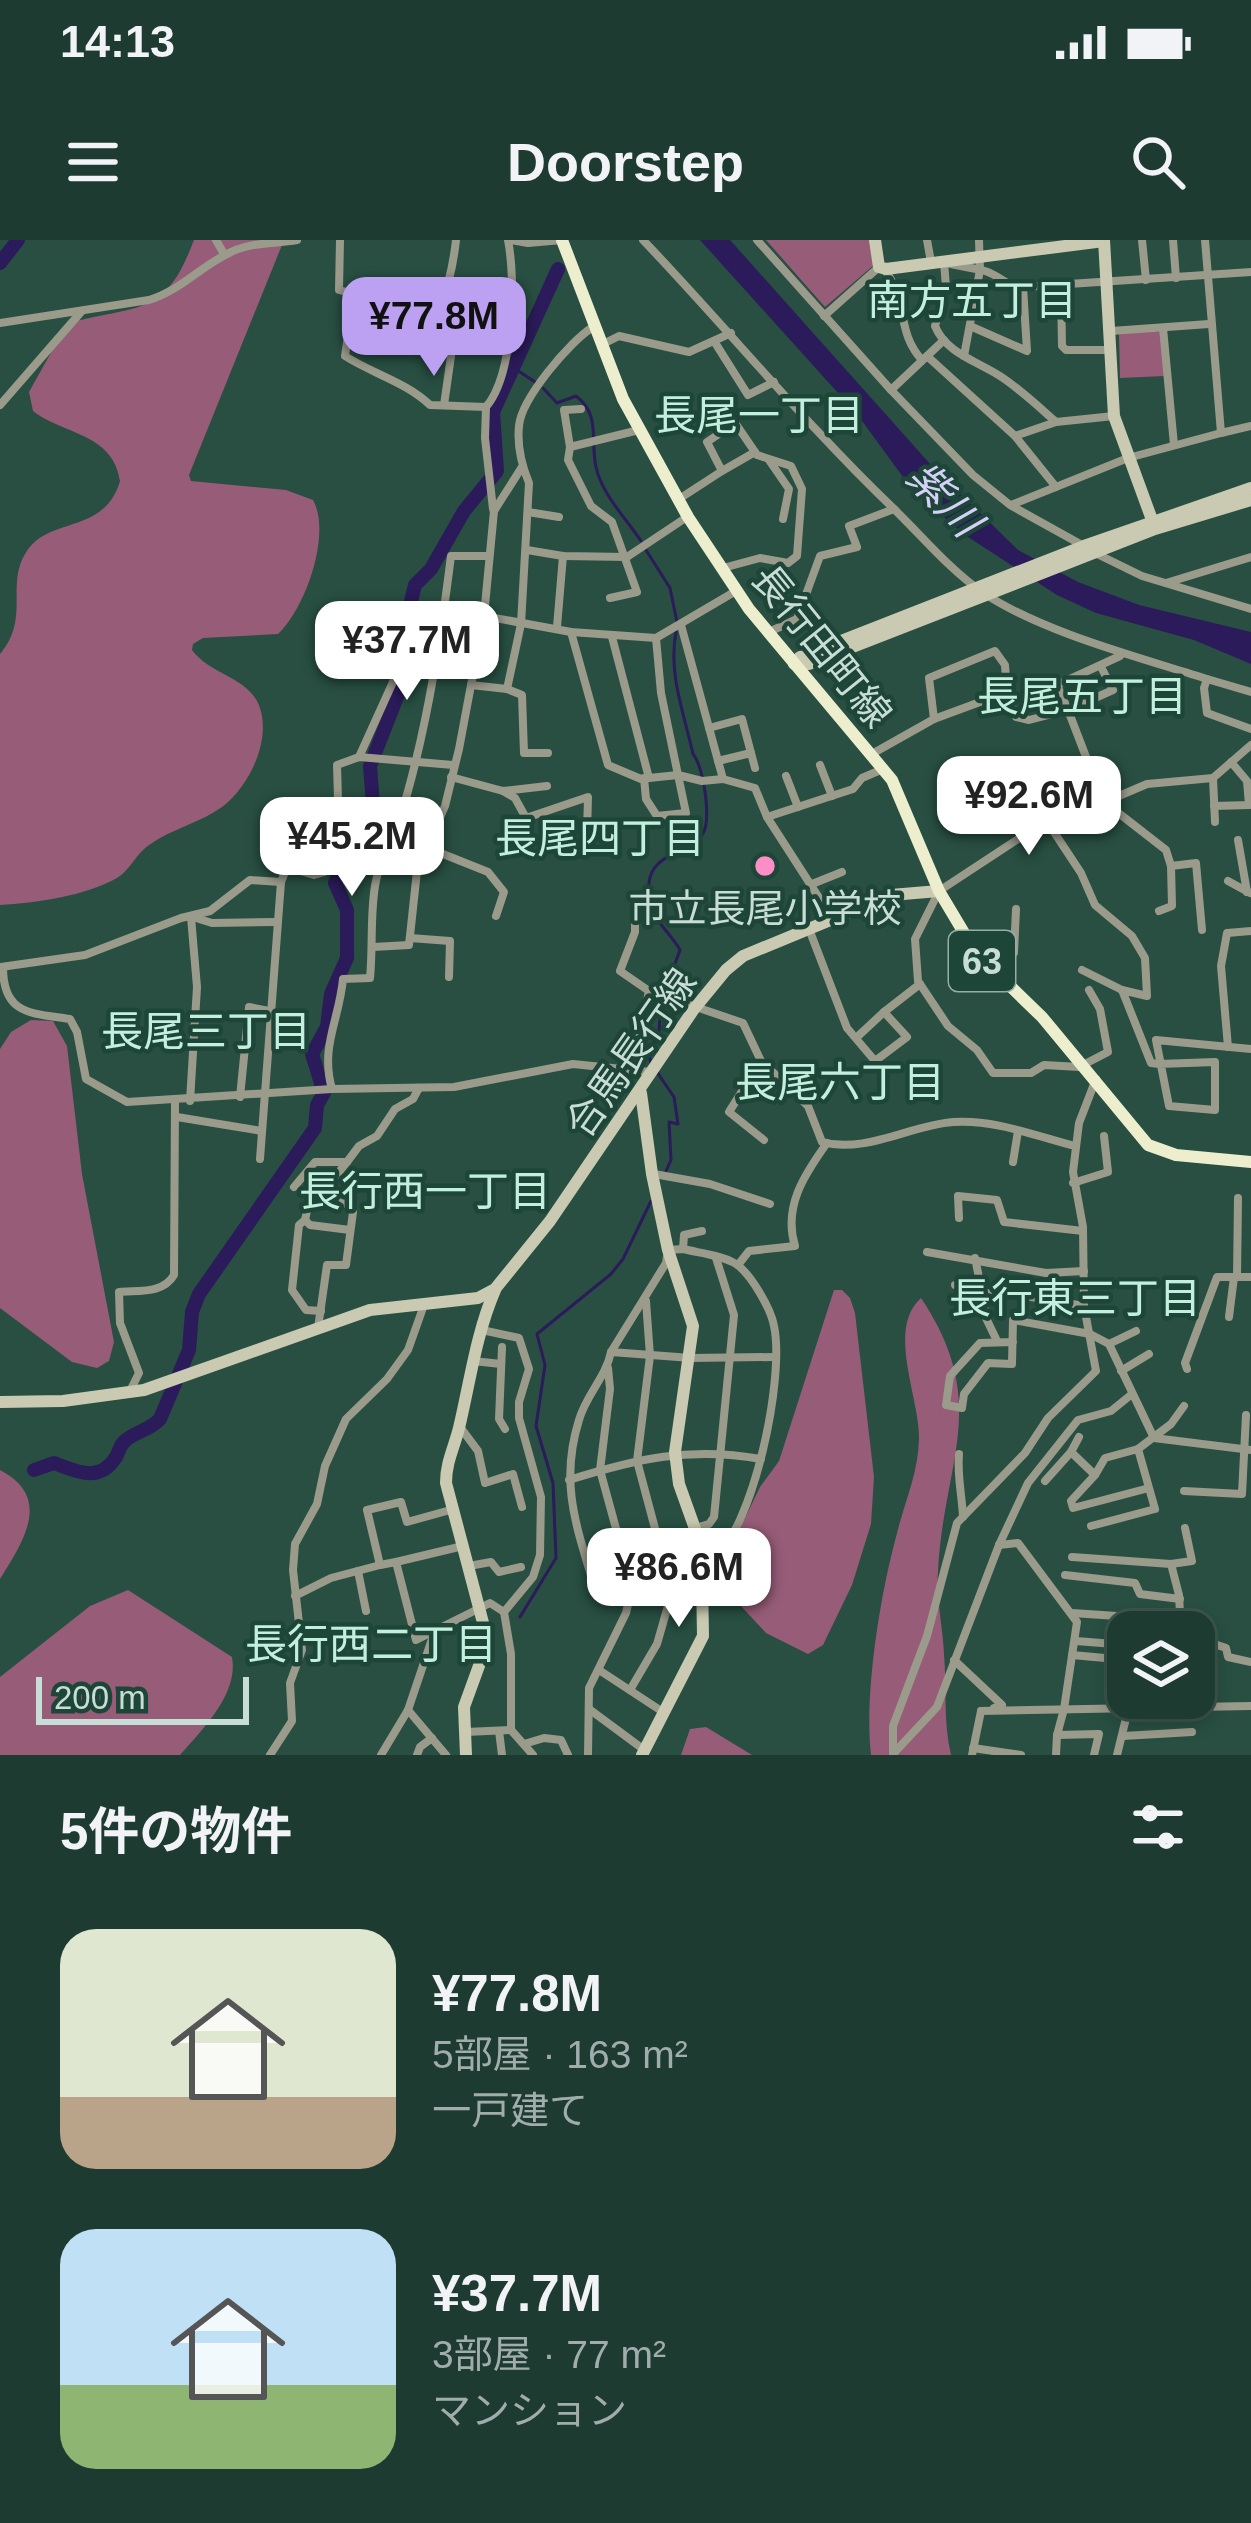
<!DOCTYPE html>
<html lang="ja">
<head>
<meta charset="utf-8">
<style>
	:root { --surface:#1e3b32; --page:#2b463e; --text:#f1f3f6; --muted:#a1adac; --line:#3c554d; --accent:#bca0f2 }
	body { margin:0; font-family:Helvetica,"Noto Sans JP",sans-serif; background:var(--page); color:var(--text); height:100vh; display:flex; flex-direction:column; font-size:45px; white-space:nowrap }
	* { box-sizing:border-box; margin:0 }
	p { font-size:39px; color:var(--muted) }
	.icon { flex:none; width:66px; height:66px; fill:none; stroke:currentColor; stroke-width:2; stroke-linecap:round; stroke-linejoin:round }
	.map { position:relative; height:1515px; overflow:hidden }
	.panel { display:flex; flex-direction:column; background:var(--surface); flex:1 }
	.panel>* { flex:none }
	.fabs { position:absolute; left:1107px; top:1371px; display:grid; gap:24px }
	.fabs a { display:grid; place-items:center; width:108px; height:108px; border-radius:24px; background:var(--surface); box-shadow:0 6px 18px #0003,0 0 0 3px var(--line); font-size:60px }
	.scale { position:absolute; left:36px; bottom:30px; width:213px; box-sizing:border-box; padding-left:12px; border:6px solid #c8ddd5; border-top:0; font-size:33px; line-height:42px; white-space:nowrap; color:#c8ddd5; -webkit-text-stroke:9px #1d4538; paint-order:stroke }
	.price { position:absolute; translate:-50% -102px; padding:0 27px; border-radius:24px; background:#fff; color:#222; font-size:39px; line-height:78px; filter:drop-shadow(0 3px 6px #0008) }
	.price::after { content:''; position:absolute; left:50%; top:72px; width:36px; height:27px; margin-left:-18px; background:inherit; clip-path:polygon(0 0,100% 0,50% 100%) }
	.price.on { background:var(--accent); color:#111 }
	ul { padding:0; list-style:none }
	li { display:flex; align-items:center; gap:36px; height:300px; padding:0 60px }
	li span { display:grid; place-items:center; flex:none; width:336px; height:240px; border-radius:36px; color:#555 }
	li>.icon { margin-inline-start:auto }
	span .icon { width:144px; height:144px; fill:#fffc; stroke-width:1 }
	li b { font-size:51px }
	h2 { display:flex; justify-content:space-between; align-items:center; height:144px; padding:0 60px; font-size:51px }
	.status { display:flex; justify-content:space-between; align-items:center; height:84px; padding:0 60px; background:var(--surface); direction:ltr }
	.status svg { height:33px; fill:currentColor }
	header { display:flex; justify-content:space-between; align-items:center; height:156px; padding:0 60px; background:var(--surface); font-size:54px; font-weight:700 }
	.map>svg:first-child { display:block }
</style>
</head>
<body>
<div class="status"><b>14:13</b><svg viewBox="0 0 49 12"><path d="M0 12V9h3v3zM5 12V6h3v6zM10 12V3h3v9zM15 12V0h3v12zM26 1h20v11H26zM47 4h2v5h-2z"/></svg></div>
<header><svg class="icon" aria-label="menu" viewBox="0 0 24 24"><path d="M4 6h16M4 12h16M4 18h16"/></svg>Doorstep<svg class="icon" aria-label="search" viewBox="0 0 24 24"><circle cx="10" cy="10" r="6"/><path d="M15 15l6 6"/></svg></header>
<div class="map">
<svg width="1251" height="1515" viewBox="0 0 1251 1515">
	<rect width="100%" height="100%" fill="#284f42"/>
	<g fill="#965c78">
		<path d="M194 0H284L189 235 191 241 286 250 313 260C332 294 305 369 278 394L203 398 193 404 192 410C210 435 250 437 260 468 271 501 249 547 222 567 200 583 171 589 149 605 136 614 130 630 117 638 85 656 36 663 0 665V414C30 379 6 346 25 314 47 275 104 296 120 241 113 193 64 195 33 171L29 152 53 109 76 81C144 65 166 74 194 0Z"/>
		<path d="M766 0H870L874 25 825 67Z"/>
		<path d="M1160 91 1165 136 1120 138 1119 93Z"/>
		<path d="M31 780 53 781 67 806 82 934 114 1102 109 1121 97 1128 72 1122 0 1068V809L11 792Z"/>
		<path d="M834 1050H842L850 1058 855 1073 874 1237 871 1284 852 1345 823 1405 808 1414 766 1393 739 1364 726 1342 723 1324 760 1247 779 1221Z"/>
		<path d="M921 1058C992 1164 943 1222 938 1332 936 1359 943 1388 944 1414 947 1449 943 1481 951 1515H871C864 1454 880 1356 896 1297 904 1263 918 1235 919 1199 920 1158 886 1089 921 1058Z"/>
		<path d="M0 1230C54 1258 22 1303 0 1339Z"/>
		<path d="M128 1350 232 1417C239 1453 203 1489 180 1515H0V1437L90 1366Z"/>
		<path d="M706 1487 752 1515H681L690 1489Z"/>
	</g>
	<path fill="#2b1b5a" d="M700 0H730L931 225 1018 310 1078 342 1139 365 1251 392V424L1194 400 1096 373 1057 355 962 293 911 248 857 174Z"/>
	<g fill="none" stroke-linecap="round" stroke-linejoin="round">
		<g stroke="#2b1b5a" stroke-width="3">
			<path d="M514 128 535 142"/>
			<path d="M543 148 557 163 576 156C601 175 590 200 596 227 602 255 626 278 641 301"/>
			<path d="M646 310 670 348 677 382"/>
			<path d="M665 751 680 710C672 695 654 681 650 663 640 610 684 619 702 595 712 581 704 527 693 514 684 473 668 434 676 392"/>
			<path d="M651 825 649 813 659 792 661 759"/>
			<path d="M657 832 674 857 678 884 669 882 671 920 666 931"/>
			<path d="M520 1377 556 1318 553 1243 536 1186 545 1125 537 1094 611 1034 623 1019 651 961"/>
		</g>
		<g stroke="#2b1b5a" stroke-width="14">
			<path d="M0 23 18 0"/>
			<path d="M34 1230 54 1223C76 1231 99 1244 116 1217 121 1208 118 1207 126 1200 137 1191 150 1190 160 1179L189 1110 192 1072 199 1054 315 888 317 865 324 853 312 814 327 787 331 754 347 718V670L335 643 345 619 369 592 374 578 370 526 404 439 409 422 405 386 415 345 431 329 464 271 497 231 493 172 558 29"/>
		</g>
		<g stroke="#9a9b8b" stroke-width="8">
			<path d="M216 0 224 14"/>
			<path d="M340 0 339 50 354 54 345 116C373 134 406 142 430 165L486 167C514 134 516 41 508 0"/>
			<path d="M511 0 528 3 562 0"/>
			<path d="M643 0C728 89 805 184 894 269"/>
			<path d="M757 0 891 150 973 235 1010 265 1082 305"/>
			<path d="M927 0 931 22"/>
			<path d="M1142 0 1146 40"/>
			<path d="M1173 0 1176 38"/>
			<path d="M1205 0 1221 193 1251 186"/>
			<path d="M886 31C908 65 897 93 922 120"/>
			<path d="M1061 47 1062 106 1066 110H1111"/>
			<path d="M824 76 879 27"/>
			<path d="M0 83 149 60C181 50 202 25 231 12 251 2 275 4 297 0"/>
			<path d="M970 86 1027 111 1023 47"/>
			<path d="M1163 88 1174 205"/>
			<path d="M1111 91 1209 84"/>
			<path d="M398 92C442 92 452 35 456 0"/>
			<path d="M714 101 748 155 774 142"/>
			<path d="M603 104 619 96 689 112 731 93"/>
			<path d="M927 116 1015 196 1056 247"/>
			<path d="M964 116 980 30 979 0"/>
			<path d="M891 150 944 100"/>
			<path d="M0 165 81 72"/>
			<path d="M444 165 453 102"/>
			<path d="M723 165 757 215 791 226 802 249 797 316 788 323 760 318 723 328"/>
			<path d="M486 167 485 198 493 269"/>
			<path d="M581 169 564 170 570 207 639 190"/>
			<path d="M1114 176 1056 182C1039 167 1022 151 1003 138 980 122 946 114 935 86L946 47 944 22C958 27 972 27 985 31 1001 36 1005 46 1023 47L1251 32"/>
			<path d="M735 183 707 202 722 231 755 212"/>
			<path d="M1015 196 1056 182"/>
			<path d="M570 207 568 220 591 266 612 282 637 352 610 358"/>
			<path d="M769 220 789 249 783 279"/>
			<path d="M679 259 722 231"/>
			<path d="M1011 265 1128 218 1221 193"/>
			<path d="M528 272 559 277"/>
			<path d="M527 310 563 316 627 317 687 277"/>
			<path d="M1095 313 1142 336 1251 369"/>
			<path d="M1166 343 1251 317"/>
			<path d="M681 385 723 539 755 548 767 577 832 678"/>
			<path d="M557 387 563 316"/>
			<path d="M571 392 608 525 641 539 649 538 612 397"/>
			<path d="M769 392 797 379 820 316 857 307 849 286 894 269C922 296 949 329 982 352 1041 392 1138 417 1207 439L1204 448 1207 473 1251 489"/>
			<path d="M1100 425 1113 450 1068 470 1057 445 1120 416"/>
			<path d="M1207 439 1251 452"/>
			<path d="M471 445 507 449 521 384 529 243C522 226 517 205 519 186 521 159 570 101 593 87"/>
			<path d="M507 449 522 455 524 513H548"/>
			<path d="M934 479 929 438 995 411 1005 425 1007 452"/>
			<path d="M709 488 742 479 755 528"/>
			<path d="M870 515 934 479 1007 452 1016 477 1029 480 1068 470 1103 561 1166 610 1171 626 1196 623 1202 690"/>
			<path d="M359 517 403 420 441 395 484 376 571 392 656 398 736 351"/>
			<path d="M718 521 751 513"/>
			<path d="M820 525 832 556"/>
			<path d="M786 536 798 567"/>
			<path d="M451 537 503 551 547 546"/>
			<path d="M644 538 646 559 657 576 686 573 678 535 702 541 723 539"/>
			<path d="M649 538 678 535 661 453 656 398"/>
			<path d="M1213 538 1215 582"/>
			<path d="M503 551 515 558 526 578 588 557 587 593"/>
			<path d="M1214 566 1249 565 1247 541 1231 522"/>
			<path d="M767 577 853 549 862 538 883 529"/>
			<path d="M1050 586 1081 633 1095 665 1132 696 1145 718 1147 756 1122 750 1151 823 1159 824 1215 822V870L1169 866 1156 800 1251 809"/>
			<path d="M1238 600 1247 652"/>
			<path d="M352 607 417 631"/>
			<path d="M428 608 488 632 504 652 496 676"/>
			<path d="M1228 641 1250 653"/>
			<path d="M812 644 842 632"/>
			<path d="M1159 671 1172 666 1171 626"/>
			<path d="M635 673V692L620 731 649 751 743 783 761 821 808 866 822 902C865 914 911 885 953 882 994 879 1036 896 1075 906"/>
			<path d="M196 678 212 683 277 682"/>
			<path d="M809 689 847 788 875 821 907 797 884 772 856 798"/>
			<path d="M410 698 450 701 449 737"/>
			<path d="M373 707 409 705 417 631 445 566 459 509 484 376 494 271 522 227"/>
			<path d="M986 726 1014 713 1016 669"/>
			<path d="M1 727 85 715 181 678 210 671 250 640 281 642"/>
			<path d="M3 727C3 775 31 773 70 779L77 792 86 839 127 862 332 849 454 847 573 824 651 832"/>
			<path d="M1082 730 1122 750"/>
			<path d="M1089 750 1100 769 1108 812 1079 827 1044 825 1031 833H993L977 810 948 786 918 741 915 699 939 651 1018 599 1147 544 1213 538 1251 505"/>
			<path d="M884 772 920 744"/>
			<path d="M1228 807 1221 726 1227 693 1251 691"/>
			<path d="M761 821 729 872 764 900"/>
			<path d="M632 832 649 751"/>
			<path d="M332 849C320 807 339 781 343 739L370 738C373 708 370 676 375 646 381 612 399 584 408 551 429 475 441 395 451 316H488"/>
			<path d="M240 857 249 767 269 771"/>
			<path d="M190 861 197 747 191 677"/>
			<path d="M177 877 262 891"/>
			<path d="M260 919 281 642 287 627 314 635 325 632 339 593 337 525 359 517 453 525"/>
			<path d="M1013 922 1018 891"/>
			<path d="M654 934 710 944 770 964"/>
			<path d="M1073 943 1108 932 1104 896"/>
			<path d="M294 947 315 922H347L359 906 377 896 395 869 413 859 419 848"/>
			<path d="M959 978 958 956 997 960 1004 982 1083 991"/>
			<path d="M305 980 309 962 336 951"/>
			<path d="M683 1009C699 1013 722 1015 736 1024 751 1034 771 1069 774 1086 785 1137 754 1288 712 1321 684 1344 632 1347 597 1356 579 1292 558 1247 579 1180 586 1155 606 1137 611 1112L666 1023 668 1010Z"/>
			<path d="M683 1009 684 995 702 991"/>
			<path d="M927 1012 1046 1033 1084 1031"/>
			<path d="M975 1018 982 1052"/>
			<path d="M738 1025 749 1011 795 1006C783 967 804 935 827 903"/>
			<path d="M1237 1037 1238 958"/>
			<path d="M955 1045 980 1043"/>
			<path d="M964 1070 984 1067"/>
			<path d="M321 1071 306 1070 292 1050 299 985 305 980 310 985 350 990"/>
			<path d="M1229 1077 1234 1037"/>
			<path d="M318 1088 327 1025H346L353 972 330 943 347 922"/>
			<path d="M482 1090 519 1098 529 1129 519 1162V1178L541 1257 540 1315 533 1337 504 1372 511 1414V1490L533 1515"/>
			<path d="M997 1101 986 1078 982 1053H1007L1084 1066"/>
			<path d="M1013 1102 980 1103 950 1136 946 1165 962 1168 964 1154 988 1123 1012 1124 1013 1080 1090 1094 1109 1104 1154 1198 1251 1210"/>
			<path d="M1109 1104 1136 1091"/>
			<path d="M502 1107 499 1179 505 1189"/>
			<path d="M611 1112 691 1118 774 1117"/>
			<path d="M473 1121 501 1124"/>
			<path d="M1187 1129 1185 1123 1217 1037H1251"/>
			<path d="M1121 1131 1149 1114"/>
			<path d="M130 1151 139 1133 120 1083 119 1052C139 1050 163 1054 174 1035L175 862"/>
			<path d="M460 1187 478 1211 485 1243 513 1234 522 1267"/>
			<path d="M1079 1197 1071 1212 1095 1235"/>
			<path d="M1138 1209 1171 1184 1184 1166"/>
			<path d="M959 1214C957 1236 962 1255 963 1277"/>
			<path d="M569 1240C636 1219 690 1206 761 1219"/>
			<path d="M1045 1241 1071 1212"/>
			<path d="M1184 1251 1242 1254 1246 1175"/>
			<path d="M1091 1286 1155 1269 1138 1209 1105 1218 1095 1235 1071 1261 1073 1268 1149 1248"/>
			<path d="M695 1288 709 1284 714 1277 734 1075 716 1018"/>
			<path d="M999 1305 1018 1303 1077 1382 1064 1469 1057 1495 1099 1494 1094 1515"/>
			<path d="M463 1306 396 1322 416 1400 490 1363 504 1372"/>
			<path d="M1072 1317 1171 1324"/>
			<path d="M396 1322 380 1325 367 1270 401 1262 407 1282 454 1269"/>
			<path d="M469 1326 491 1322 499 1332 521 1327"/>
			<path d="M358 1331 366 1371"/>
			<path d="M1065 1335 1135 1343 1140 1354 1180 1359"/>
			<path d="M295 1356 331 1338 380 1325"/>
			<path d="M1072 1373 1117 1376"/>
			<path d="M1143 1391 1151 1392"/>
			<path d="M1181 1392 1179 1355 1171 1324 1192 1321 1185 1288"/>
			<path d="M1194 1397 1226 1408 1228 1417 1251 1422"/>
			<path d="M1076 1401 1114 1404"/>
			<path d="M1072 1415 1105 1418"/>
			<path d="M954 1420 1002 1465 994 1468"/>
			<path d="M599 1430 663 1472"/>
			<path d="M630 1450 657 1404 672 1352 637 1221 650 1116 646 1061"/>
			<path d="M589 1469 643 1509"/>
			<path d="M408 1470 446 1515"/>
			<path d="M981 1471 1251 1466"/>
			<path d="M499 1491 502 1515"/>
			<path d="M466 1492 511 1490"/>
			<path d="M1123 1496 1192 1492"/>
			<path d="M524 1504 544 1498 561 1500 568 1515"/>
			<path d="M973 1508 1021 1515"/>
			<path d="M894 1513 937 1467 999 1305 1028 1243 1078 1180 1111 1171 1132 1154"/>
			<path d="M270 1515 292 1481 290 1443 302 1410 293 1330 295 1304 317 1264 325 1226 346 1179 387 1139 408 1110 424 1065"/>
			<path d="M381 1515 408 1470 434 1393"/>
			<path d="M417 1515 420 1507 432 1498"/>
			<path d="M588 1515 589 1448 626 1373 632 1347 600 1230 610 1149 608 1128"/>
			<path d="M893 1515V1486L927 1396 957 1283 1025 1213 1048 1178 1096 1131 1084 1066 1083 987 1073 932 1079 883 1096 839"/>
			<path d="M972 1515 981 1471"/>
			<path d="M1056 1515 1057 1495"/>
			<path d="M1117 1515 1129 1466"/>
		</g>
		<g stroke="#c9cab1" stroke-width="12">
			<path d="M875 0 879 27 886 29 1104 1"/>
			<path d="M1104 0 1114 176 1155 288"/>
			<path d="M794 424 800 417 1084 306 1251 248"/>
			<path d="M795 424H809L1155 289 1251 260"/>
			<path d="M641 853 652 934 668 1010 693 1086 675 1212 679 1244 708 1325 702 1338 703 1396 642 1515"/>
			<path d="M0 1162 63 1161 144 1150 370 1070 478 1058 495 1049 550 981 694 769 726 730 743 716 891 655 939 651"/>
			<path d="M466 1515 464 1467 484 1412 486 1394 446 1243C446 1222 454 1208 459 1188 470 1142 476 1094 495 1050"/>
		</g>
		<path stroke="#eceecd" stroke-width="12" d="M562 0 623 159 688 277 749 369 892 540 939 651 976 713 1042 777 1148 905 1176 915 1251 922"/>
	</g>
	<circle fill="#fb8fc5" stroke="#1d4538" stroke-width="4.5" cx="765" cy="626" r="12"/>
	<g text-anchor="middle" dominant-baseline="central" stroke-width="9" stroke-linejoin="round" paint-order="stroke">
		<rect fill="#1d4538" stroke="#95afa6" stroke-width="3" x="949" y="691" width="66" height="60" rx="9"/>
		<g font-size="36" font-weight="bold" fill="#c8ddd5">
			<text x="982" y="721">63</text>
		</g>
		<g font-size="39" fill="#c8ddd5" stroke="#1d4538">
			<text transform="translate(822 406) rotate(51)">長行田町線</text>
			<text transform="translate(631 813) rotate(-55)">合馬長行線</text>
		</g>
		<g font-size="39" fill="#c8ddd5" stroke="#1d4538">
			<text x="765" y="668">市立長尾小学校</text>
		</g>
		<g font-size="42" fill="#c3efde" stroke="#1d4538">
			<text x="972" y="60">南方五丁目</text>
			<text x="759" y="175">長尾一丁目</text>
			<text x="1082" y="456">長尾五丁目</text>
			<text x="600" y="598">長尾四丁目</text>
			<text x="206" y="791">長尾三丁目</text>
			<text x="840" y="842">長尾六丁目</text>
			<text x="425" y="951">長行西一丁目</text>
			<text x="1075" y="1058">長行東三丁目</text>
			<text x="371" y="1404">長行西二丁目</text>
		</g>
		<g font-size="42" font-style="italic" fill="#d4d0f8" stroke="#1d4538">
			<text transform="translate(944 259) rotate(46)">紫川</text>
		</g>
	</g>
</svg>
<div class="fabs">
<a><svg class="icon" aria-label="layers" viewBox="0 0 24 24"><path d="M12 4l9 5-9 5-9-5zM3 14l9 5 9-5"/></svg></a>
</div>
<div class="scale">200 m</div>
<b class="price on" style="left:434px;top:139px">¥77.8M</b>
<b class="price" style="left:407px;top:463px">¥37.7M</b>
<b class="price" style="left:1029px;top:618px">¥92.6M</b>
<b class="price" style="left:352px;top:659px">¥45.2M</b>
<b class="price" style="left:679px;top:1390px">¥86.6M</b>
</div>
<section class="panel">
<h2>5件の物件<svg class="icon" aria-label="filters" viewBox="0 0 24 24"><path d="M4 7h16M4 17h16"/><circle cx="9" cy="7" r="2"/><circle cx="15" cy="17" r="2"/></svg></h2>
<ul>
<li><span style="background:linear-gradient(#dfe7d0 70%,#b9a48a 0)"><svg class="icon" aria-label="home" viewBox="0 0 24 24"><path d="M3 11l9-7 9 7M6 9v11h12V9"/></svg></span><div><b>¥77.8M</b><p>5部屋 · 163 m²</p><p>一戸建て</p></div></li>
<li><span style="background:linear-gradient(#bfe0f5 65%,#8fb573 0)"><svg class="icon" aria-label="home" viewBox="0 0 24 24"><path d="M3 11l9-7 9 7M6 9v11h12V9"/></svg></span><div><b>¥37.7M</b><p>3部屋 · 77 m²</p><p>マンション</p></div></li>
</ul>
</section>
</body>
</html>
